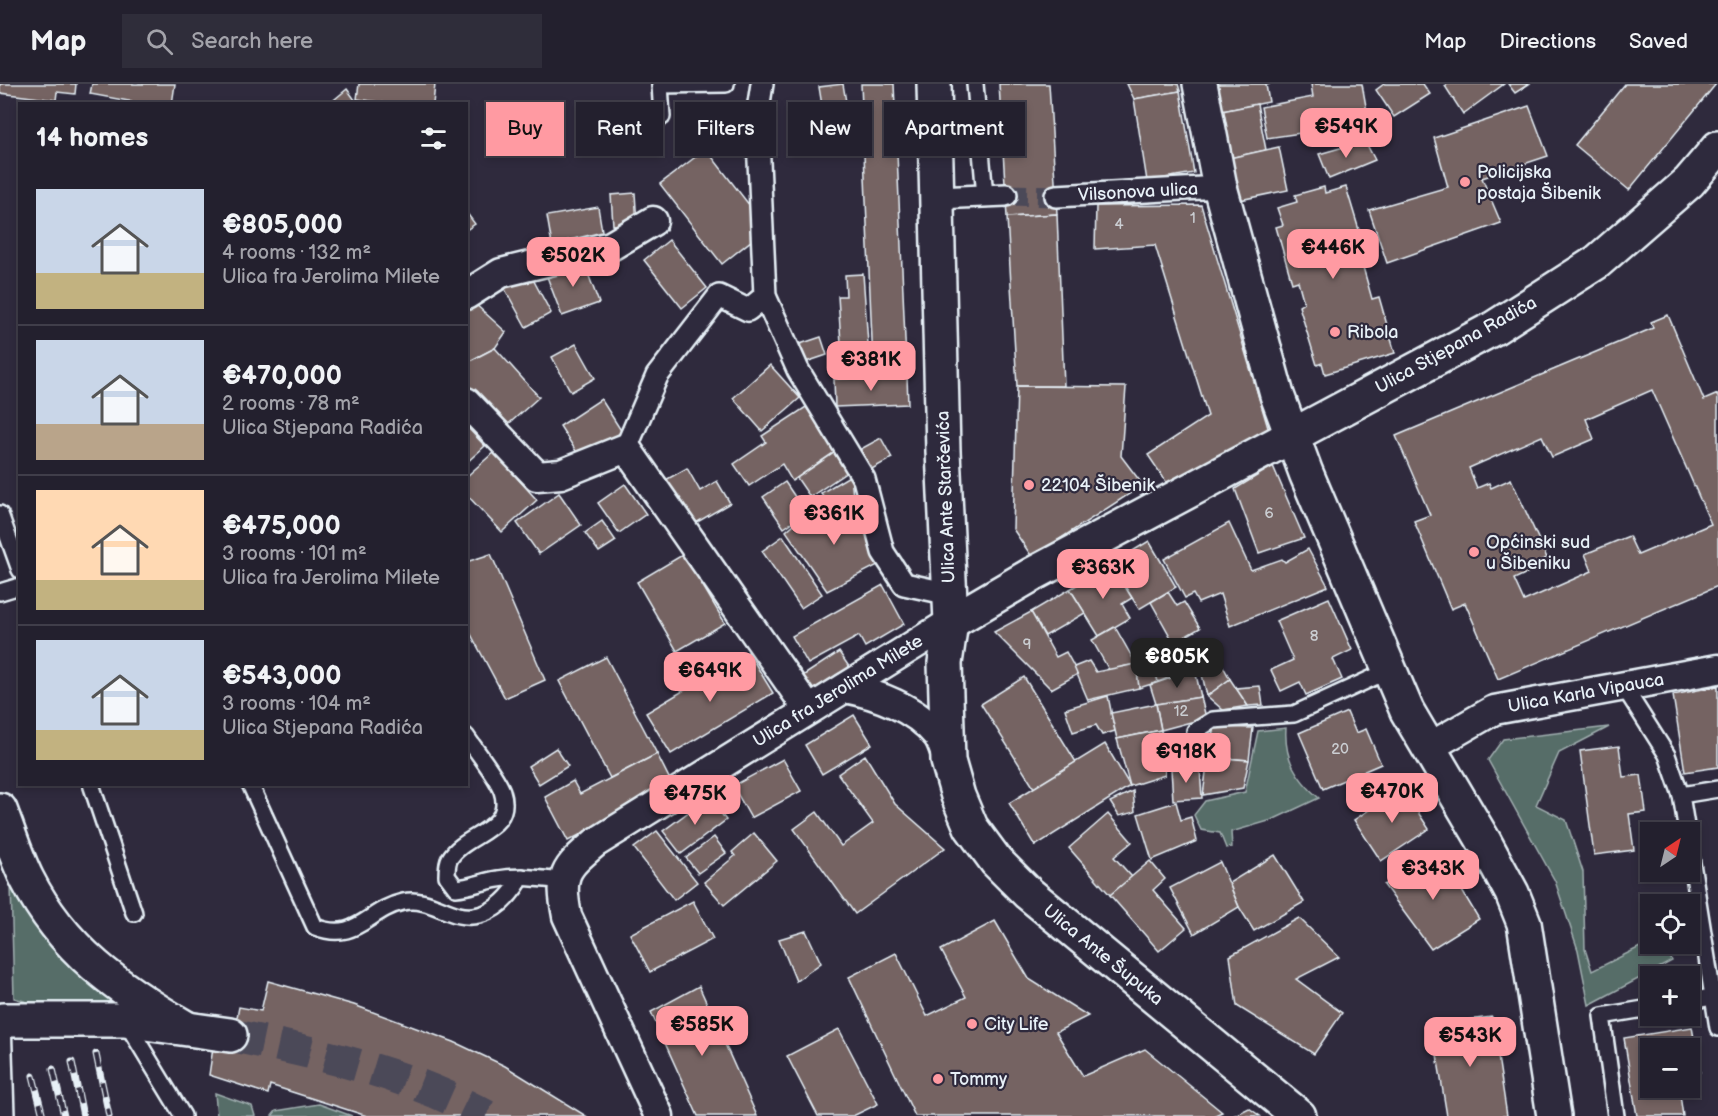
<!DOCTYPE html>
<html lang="en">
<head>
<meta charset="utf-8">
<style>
	:root { --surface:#23202e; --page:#2f2d3a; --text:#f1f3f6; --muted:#a3a3aa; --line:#403e4a; --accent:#ff9aa2 }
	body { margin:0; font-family:"Balsamiq Sans",sans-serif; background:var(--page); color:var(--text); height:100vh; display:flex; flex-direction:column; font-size:22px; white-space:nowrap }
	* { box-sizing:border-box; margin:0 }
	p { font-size:20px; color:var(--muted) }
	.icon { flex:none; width:33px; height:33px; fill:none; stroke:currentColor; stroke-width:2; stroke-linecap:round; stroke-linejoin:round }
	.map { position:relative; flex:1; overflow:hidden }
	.sheet { position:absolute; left:18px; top:18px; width:450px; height:684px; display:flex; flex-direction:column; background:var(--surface); border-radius:0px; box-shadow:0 3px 9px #0003,0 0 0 2px var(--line) }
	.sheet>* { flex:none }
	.hud { position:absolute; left:486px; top:18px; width:570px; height:54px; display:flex; gap:12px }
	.needle { width:39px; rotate:35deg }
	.tools { position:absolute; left:1640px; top:738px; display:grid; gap:12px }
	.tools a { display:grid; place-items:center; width:60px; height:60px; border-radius:0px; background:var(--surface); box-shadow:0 3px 9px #0003,0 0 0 2px var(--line); font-size:30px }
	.price { position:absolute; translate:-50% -51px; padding:0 14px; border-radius:12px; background:var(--accent); color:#111; font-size:20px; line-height:39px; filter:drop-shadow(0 2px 3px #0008) }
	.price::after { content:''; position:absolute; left:50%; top:36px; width:18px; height:14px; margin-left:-9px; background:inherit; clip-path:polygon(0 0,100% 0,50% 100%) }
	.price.current { background:#222; color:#fff }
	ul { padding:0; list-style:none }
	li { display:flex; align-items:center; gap:18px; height:150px; padding:0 18px }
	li+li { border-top:2px solid var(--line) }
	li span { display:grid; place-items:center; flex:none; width:168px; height:120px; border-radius:0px; color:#555 }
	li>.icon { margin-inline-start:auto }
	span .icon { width:72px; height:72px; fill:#fffc; stroke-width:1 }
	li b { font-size:26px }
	h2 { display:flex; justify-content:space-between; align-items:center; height:72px; padding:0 18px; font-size:26px }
	.chip { padding:0 21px; border-radius:0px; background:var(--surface); box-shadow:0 3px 9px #0003,0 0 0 2px var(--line); font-size:21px; line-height:54px }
	.chip.current { background:var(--accent); color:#111 }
	header { display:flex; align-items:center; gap:36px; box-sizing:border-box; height:84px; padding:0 30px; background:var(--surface); border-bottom:2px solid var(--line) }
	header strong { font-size:28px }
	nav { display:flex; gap:33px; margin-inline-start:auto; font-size:21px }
	.search { width:420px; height:54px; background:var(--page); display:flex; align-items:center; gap:15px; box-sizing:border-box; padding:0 21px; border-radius:0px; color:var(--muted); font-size:22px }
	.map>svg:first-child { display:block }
</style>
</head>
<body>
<header>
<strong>Map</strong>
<div class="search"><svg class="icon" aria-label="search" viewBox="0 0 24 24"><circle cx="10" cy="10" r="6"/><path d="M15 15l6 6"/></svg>Search here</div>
<nav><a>Map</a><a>Directions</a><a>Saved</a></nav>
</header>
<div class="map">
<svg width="1718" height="1032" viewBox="0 0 1718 1032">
	<rect width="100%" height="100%" fill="#2f2a3d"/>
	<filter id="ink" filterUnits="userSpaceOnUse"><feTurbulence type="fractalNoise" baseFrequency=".0167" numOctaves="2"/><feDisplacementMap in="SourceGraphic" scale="12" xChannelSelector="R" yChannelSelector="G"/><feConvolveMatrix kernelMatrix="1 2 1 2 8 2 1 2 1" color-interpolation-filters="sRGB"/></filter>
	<g filter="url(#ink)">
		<g fill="#576d68" stroke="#a0afb0" stroke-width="1.5">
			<path d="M1609 643 1559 669 1536 721 1566 736 1583 788 1585 865 1592 887 1650 858 1664 860 1672 877 1589 921 1578 866 1555 797 1488 676 1503 655Z"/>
			<path d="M1286 644C1284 674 1296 694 1319 714L1272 736 1231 748 1232 763 1226 764 1220 749 1201 746 1194 731 1205 717 1245 708 1258 647Z"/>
			<path d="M11 801 116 912 113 923 34 920 14 914Z"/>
			<path d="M215 1009 252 1022 255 1032H217Z"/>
			<path d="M319 1020 352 1032H272L276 1027Z"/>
		</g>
		<g fill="#756462" stroke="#e8f1f8" stroke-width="1.5" fill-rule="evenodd">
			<path d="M0 0H76L75 10 57 8 56 16 0 9Z"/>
			<path d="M92 0H175L172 20H145L90 10Z"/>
			<path d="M359 0H435L433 20H393L357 15Z"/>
			<path d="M843 0 850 42 826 46 819 3Z"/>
			<path d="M861 0H894L906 278 873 279Z"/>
			<path d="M999 0H1049L1057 130 1007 133Z"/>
			<path d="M1127 0H1178L1180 7 1134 15Z"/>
			<path d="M1212 0H1270L1266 1 1269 18 1217 28Z"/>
			<path d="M1311 0H1362L1369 39 1267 54 1261 23 1313 13Z"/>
			<path d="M1384 0H1423L1430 10 1394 33 1376 6Z"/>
			<path d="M1448 0H1504L1463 30 1445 2Z"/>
			<path d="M1508 0H1529L1515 9Z"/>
			<path d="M1625 0H1716L1629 106 1575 61Z"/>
			<path d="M347 5 358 20H329Z"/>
			<path d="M1180 7 1194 89 1147 97 1134 15Z"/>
			<path d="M1257 20 1266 66 1225 75 1217 28Z"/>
			<path d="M1529 22 1548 72 1482 94 1501 139 1387 179 1369 126 1448 103 1434 54Z"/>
			<path d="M1365 57 1375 76 1329 95 1319 70Z"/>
			<path d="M1279 63 1288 106 1235 117 1225 75Z"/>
			<path d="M706 65 767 144 722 180 660 100Z"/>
			<path d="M1324 103 1325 109 1346 103 1362 156 1356 158 1372 215 1379 213 1395 269 1325 290 1322 279 1317 281 1299 222 1304 219 1298 197 1292 199 1276 143 1283 141 1277 124 1297 118 1295 111Z"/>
			<path d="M635 109 637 140 613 141 611 111Z"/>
			<path d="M1201 121 1269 347 1171 405 1148 371 1208 332 1155 161 1095 165 1096 122Z"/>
			<path d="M598 123 603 153 552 161 547 132Z"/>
			<path d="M466 128 475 140 466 146Z"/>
			<path d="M1057 130 1064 302H1017L1007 133Z"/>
			<path d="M669 156 707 204 682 224 644 176Z"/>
			<path d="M583 176 599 219 562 232 546 190Z"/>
			<path d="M528 186 551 229 526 243 502 200Z"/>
			<path d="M863 190 869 274 842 275 838 212H846L845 191Z"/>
			<path d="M473 218 506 248 495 264 466 279V222Z"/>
			<path d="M1668 231 1704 316 1718 310V502L1498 595 1465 519 1451 525 1414 437 1430 431 1396 352 1653 244 1651 238ZM1652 306 1711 440 1638 471 1629 452 1585 470 1592 487 1524 517 1514 495 1529 488 1527 483 1547 474 1511 395 1491 404 1489 399 1477 404 1469 384 1542 352 1552 373 1594 355 1586 335Z"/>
			<path d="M821 253 827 271 803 279 797 261Z"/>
			<path d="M576 260 595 294 571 308 552 273Z"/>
			<path d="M495 264 539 313 503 345 466 301V279Z"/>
			<path d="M770 281 800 314 762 347 733 314Z"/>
			<path d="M907 292 908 320 835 323 834 295Z"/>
			<path d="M1017 302 1126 303 1121 372 1143 401 1032 473 1013 445Z"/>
			<path d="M601 315 622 348 581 375 560 342Z"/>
			<path d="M806 323 836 367 792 397 782 380 749 402 734 380 766 358 762 352Z"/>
			<path d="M466 342 485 362 466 379Z"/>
			<path d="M881 354 892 374 870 386 859 366Z"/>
			<path d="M494 368 537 416 502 448 466 410V393Z"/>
			<path d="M834 369 847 388 810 413 797 394Z"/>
			<path d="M1273 382 1304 454 1259 469 1235 405Z"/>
			<path d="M687 384 700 407 717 397 730 419 689 443 662 398Z"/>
			<path d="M851 391 853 414 832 425 821 409Z"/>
			<path d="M785 398 806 429 784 444 763 413Z"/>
			<path d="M625 400 646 430 619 449 598 419Z"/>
			<path d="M559 409 581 441 539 470 517 439Z"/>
			<path d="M816 421 831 434 857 425 878 481 827 507 786 447Z"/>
			<path d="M602 437 616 457 599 468 585 449Z"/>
			<path d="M1229 439 1251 486 1282 475 1285 478 1308 465 1328 502 1230 542 1220 510 1198 519 1193 510 1185 514 1164 475Z"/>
			<path d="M783 452 822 510 801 524 762 467Z"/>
			<path d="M1149 457 1176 503 1139 525 1111 480Z"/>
			<path d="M491 470 545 596 505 614 466 541V478Z"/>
			<path d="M684 470 725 539 677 567 637 498Z"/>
			<path d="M1111 480 1132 514 1122 520 1130 534 1099 552 1070 505Z"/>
			<path d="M883 501 904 540 865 563 859 552 808 580 792 552Z"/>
			<path d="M1070 505 1085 529 1045 552 1031 528Z"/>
			<path d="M1168 508 1177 522 1184 518 1200 544 1174 559 1151 518Z"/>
			<path d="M1329 514 1352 566 1333 575 1342 595 1306 611 1300 598 1281 607 1271 586 1293 576 1276 537Z"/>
			<path d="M1031 528 1056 573 1066 568 1078 590 1051 605 994 548Z"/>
			<path d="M1115 543 1136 580 1109 586 1092 556Z"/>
			<path d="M1173 563 1178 590 1158 598 1151 571Z"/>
			<path d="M748 568 773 609 671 670 646 629Z"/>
			<path d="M839 568 852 587 814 613 801 593Z"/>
			<path d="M1151 571 1158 598 1139 604 1136 580Z"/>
			<path d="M606 573 657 670 610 694 559 597Z"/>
			<path d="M1219 575 1230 595 1207 612 1200 582Z"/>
			<path d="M1089 577 1096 588 1136 580 1139 604 1088 616 1074 583Z"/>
			<path d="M1195 586 1201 613 1156 620 1150 601Z"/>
			<path d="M1024 593 1076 678 1034 704 981 620Z"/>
			<path d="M1230 595 1248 622 1223 626 1207 612Z"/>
			<path d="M1260 602 1263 621 1248 622 1236 604Z"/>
			<path d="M1718 602V683L1685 688 1673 611Z"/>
			<path d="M1108 612 1115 647 1102 651 1096 641 1073 648 1065 625Z"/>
			<path d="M1201 613 1206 634 1161 646 1156 620Z"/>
			<path d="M1156 620 1161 646 1117 655 1111 629Z"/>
			<path d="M1347 628 1356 649 1366 645 1381 680 1323 705 1299 649Z"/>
			<path d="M854 631 872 660 822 690 805 661Z"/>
			<path d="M1214 643 1253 644 1249 676 1208 673Z"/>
			<path d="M1161 646 1165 691 1130 702 1117 655Z"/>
			<path d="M1105 660 1130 702 1035 762 1009 719Z"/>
			<path d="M1619 662 1623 693 1641 691 1646 728 1629 730 1634 766 1594 771 1580 667Z"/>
			<path d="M556 664 568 682 539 700 528 682Z"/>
			<path d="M657 670 673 702 568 757 545 713 573 697 580 710Z"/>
			<path d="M865 671 895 720 945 764 855 830 794 745 817 728 841 762 873 739 838 690Z"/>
			<path d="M1208 673 1249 676 1243 704 1203 711Z"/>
			<path d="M783 675 801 707 751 734 733 702Z"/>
			<path d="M1200 684 1202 714 1173 716 1171 685Z"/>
			<path d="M1402 704 1429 745 1381 777 1354 736Z"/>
			<path d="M1133 707 1135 728 1119 732 1110 718Z"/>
			<path d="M709 713 726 736 681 770 663 747Z"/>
			<path d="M1176 718 1181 736 1191 733 1197 757 1152 776 1138 730Z"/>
			<path d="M1108 730 1132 758 1114 773 1132 793 1110 811 1069 764Z"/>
			<path d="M657 747 697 798 674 816 634 764Z"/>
			<path d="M754 749 777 777 724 821 704 798 735 772 732 768Z"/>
			<path d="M714 753 726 769 698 789 686 774Z"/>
			<path d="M1440 770 1479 835 1431 865 1384 801Z"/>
			<path d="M1275 771 1304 818 1254 847 1239 823 1229 799Z"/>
			<path d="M1150 777 1165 795 1153 806 1186 844 1159 867 1110 811Z"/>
			<path d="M1220 778 1239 823 1194 850 1170 804Z"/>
			<path d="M693 817 713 855 650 888 630 850Z"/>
			<path d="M1299 834 1339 873 1296 895 1342 929 1314 970 1237 922 1230 872Z"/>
			<path d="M995 837 1029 895 1088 932 1056 948 1083 992 1145 965 1222 1028 1213 1032H915L849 893 896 869 927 932 966 913 941 866Z"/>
			<path d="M806 847 821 879 796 897 779 855Z"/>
			<path d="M268 897 354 921 454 958 505 982 586 1032H367L270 1001 268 1010 209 991 213 964 230 969 239 923 261 927Z"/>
			<path d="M699 902 757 1032H698L651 928Z"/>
			<path d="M1492 933 1507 1032H1447L1432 940Z"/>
			<path d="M1692 943 1700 988 1689 990V964H1650V1004H1679L1683 1032H1637L1624 954Z"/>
			<path d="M839 945 878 1020 853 1032H818L787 972Z"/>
			<path d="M1249 1024 1260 1032H1233Z"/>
		</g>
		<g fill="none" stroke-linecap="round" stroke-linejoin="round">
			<path stroke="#4b4859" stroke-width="21" stroke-dasharray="21 10" stroke-linecap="butt" d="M1006 111 1056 112"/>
			<path stroke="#4b4859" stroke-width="33" stroke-dasharray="33 16" stroke-linecap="butt" d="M230 951C318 969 407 989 486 1032"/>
			<g stroke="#e8f1f8" stroke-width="20">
				<g id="service">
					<path d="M660 0 662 33"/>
					<path d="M975 0 985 112"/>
					<path d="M660 1 726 0"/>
					<path d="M0 430 20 486"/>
					<path d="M0 508 20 502"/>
					<path d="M1624 603 1667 671 1681 711"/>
					<path d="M466 652C476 667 496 691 502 707 515 747 465 749 450 774 447 779 447 786 447 792L456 804C471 803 484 797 498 795 520 791 542 795 564 797"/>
					<path d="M1194 672 1195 647 1213 636 1294 630 1390 586"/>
					<path d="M91 700 134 829"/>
					<path d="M250 700 315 843C357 859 367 826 403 818 433 812 450 838 479 831 499 826 512 810 522 793"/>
					<path d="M1687 748 1681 711 1718 705"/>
					<path d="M1689 760 1718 944"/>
					<path d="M1689 917 1718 912"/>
					<path d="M0 936H3L6 1032"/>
					<path d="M126 938 183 1032"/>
					<path d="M1616 1032 1602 932 1650 924"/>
				</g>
			</g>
			<g stroke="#e8f1f8" stroke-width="26">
				<g id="pedestrian">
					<path d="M762 0 757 32 765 212 798 286 864 395 883 468 904 500 950 510"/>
					<path d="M1056 112 1220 103"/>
					<path d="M937 114 1006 111"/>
					<path d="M626 364 657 292 719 212 748 226 765 212"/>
				</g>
			</g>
			<g stroke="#e8f1f8" stroke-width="33">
				<g id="minor">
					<path d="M466 211 501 189 611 162 653 137"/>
					<path d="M466 318 537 392 561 390 626 364 808 625"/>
					<path d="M845 604C877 610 915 624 937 651 942 657 945 669 948 677"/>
					<path d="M1428 664 1494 626 1718 585"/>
					<path d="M659 1032 567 832C559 791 564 785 595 759L951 538"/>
				</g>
			</g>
			<g stroke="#e8f1f8" stroke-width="38">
				<path id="tertiary" d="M951 538 1033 490 1494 244 1597 178 1689 98 1718 64"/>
			</g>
			<g stroke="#e8f1f8" stroke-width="38">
				<g id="secondary">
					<path d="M934 0 943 367 951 538 945 579 948 677 958 712 971 743 996 777 1028 809 1299 1032"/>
					<path d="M1200 0 1220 103 1277 311 1306 389 1407 627 1485 759 1512 809 1524 839 1554 1032"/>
					<path d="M0 726C9 749 16 773 27 795 63 866 119 905 186 944"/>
				</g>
			</g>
			<g stroke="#e8f1f8" stroke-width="38">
				<path id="primary" d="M3 936H124L230 951"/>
			</g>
			<use href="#service" stroke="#2f2a3d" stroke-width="15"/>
			<use href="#pedestrian" stroke="#2f2a3d" stroke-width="21"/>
			<use href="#minor" stroke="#2f2a3d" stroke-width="28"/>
			<use href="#tertiary" stroke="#2f2a3d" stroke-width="33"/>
			<use href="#secondary" stroke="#2f2a3d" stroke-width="33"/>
			<use href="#primary" stroke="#2f2a3d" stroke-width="33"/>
			<g stroke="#e8f1f8" stroke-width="7">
				<g id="rail">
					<path d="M96 970 109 1032"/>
					<path d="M72 978 83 1032"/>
					<path d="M53 985 64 1032"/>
					<path d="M33 992 43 1032"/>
				</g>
			</g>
			<use href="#rail" stroke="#2f2a3d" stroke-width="4.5" stroke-dasharray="14" stroke-linecap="butt"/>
		</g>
	</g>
	<g fill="#ff9aa2" stroke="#2f2a3d" stroke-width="2">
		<circle cx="1465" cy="98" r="6"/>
		<circle cx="1335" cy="248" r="6"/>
		<circle cx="1029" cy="401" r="6"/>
		<circle cx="1474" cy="468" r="6"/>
		<circle cx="972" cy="940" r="6"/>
		<circle cx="938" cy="995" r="6"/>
	</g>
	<g text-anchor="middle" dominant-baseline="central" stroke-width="4.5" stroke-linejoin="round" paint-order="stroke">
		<g font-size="15" fill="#cbced2">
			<text x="1193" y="134">1</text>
			<text x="1119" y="140">4</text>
			<text x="1269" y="429">6</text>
			<text x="1314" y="552">8</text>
			<text x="1027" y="560">9</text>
			<text x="1181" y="627">12</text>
			<text x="1340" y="665">20</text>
		</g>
		<g font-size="18" fill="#e8f1f8" stroke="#2f2a3d" text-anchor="start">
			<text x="1477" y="88">Policijska<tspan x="1477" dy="21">postaja Šibenik</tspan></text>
			<text x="1347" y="248">Ribola</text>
			<text x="1041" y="401">22104 Šibenik</text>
			<text x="1486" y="458">Općinski sud<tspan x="1486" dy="21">u Šibeniku</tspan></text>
			<text x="984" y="940">City Life</text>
			<text x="950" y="995">Tommy</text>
		</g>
		<g font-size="18" fill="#e8f1f8" stroke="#2f2a3d">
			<text transform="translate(1138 108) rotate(-3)">Vilsonova ulica</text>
			<text transform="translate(1456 261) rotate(-29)">Ulica Stjepana Radića</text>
			<text transform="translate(946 413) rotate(-92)">Ulica Ante Starčevića</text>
			<text transform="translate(838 607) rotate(-32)">Ulica fra Jerolima Milete</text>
			<text transform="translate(1586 609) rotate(-10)">Ulica Karla Vipauca</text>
			<text transform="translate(1103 871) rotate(39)">Ulica Ante Šupuka</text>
		</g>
	</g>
</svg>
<div class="tools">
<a><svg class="needle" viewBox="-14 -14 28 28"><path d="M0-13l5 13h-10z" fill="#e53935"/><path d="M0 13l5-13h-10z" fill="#a3a3aa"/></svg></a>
<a><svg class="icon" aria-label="locate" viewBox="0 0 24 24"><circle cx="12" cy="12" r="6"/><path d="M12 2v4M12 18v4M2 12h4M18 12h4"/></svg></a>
<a>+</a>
<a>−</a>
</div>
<b class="price" style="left:1346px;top:75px">€549K</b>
<b class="price" style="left:1333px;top:196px">€446K</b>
<b class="price" style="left:573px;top:204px">€502K</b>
<b class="price" style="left:871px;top:308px">€381K</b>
<b class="price" style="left:834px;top:462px">€361K</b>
<b class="price" style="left:1103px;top:516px">€363K</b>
<b class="price current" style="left:1177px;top:605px">€805K</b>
<b class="price" style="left:710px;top:619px">€649K</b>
<b class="price" style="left:1186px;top:700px">€918K</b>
<b class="price" style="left:1392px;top:740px">€470K</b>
<b class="price" style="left:695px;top:742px">€475K</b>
<b class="price" style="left:1433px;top:817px">€343K</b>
<b class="price" style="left:702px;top:973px">€585K</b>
<b class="price" style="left:1470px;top:984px">€543K</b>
<div class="hud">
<a class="chip current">Buy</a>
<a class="chip">Rent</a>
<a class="chip">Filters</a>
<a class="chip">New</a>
<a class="chip">Apartment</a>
</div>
<section class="sheet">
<h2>14 homes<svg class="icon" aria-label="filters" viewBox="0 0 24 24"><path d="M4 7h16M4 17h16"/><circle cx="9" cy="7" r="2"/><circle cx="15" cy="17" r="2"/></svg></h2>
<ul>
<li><span style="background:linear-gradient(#c9d6e8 70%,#c2b280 0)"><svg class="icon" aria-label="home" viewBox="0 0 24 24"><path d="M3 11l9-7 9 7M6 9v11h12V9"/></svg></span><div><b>€805,000</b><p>4 rooms · 132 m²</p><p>Ulica fra Jerolima Milete</p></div></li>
<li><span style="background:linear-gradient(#c9d6e8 70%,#b9a48a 0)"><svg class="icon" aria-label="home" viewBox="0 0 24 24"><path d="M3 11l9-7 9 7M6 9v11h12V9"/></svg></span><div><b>€470,000</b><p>2 rooms · 78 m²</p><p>Ulica Stjepana Radića</p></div></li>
<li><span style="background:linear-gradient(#ffd9b3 75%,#c2b280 0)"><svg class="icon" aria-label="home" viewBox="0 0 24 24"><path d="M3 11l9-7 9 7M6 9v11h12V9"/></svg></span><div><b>€475,000</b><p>3 rooms · 101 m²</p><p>Ulica fra Jerolima Milete</p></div></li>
<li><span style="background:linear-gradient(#c9d6e8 75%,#c2b280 0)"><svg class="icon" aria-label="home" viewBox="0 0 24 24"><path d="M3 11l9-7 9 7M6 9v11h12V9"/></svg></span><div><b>€543,000</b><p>3 rooms · 104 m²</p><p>Ulica Stjepana Radića</p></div></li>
</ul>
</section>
</div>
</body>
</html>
